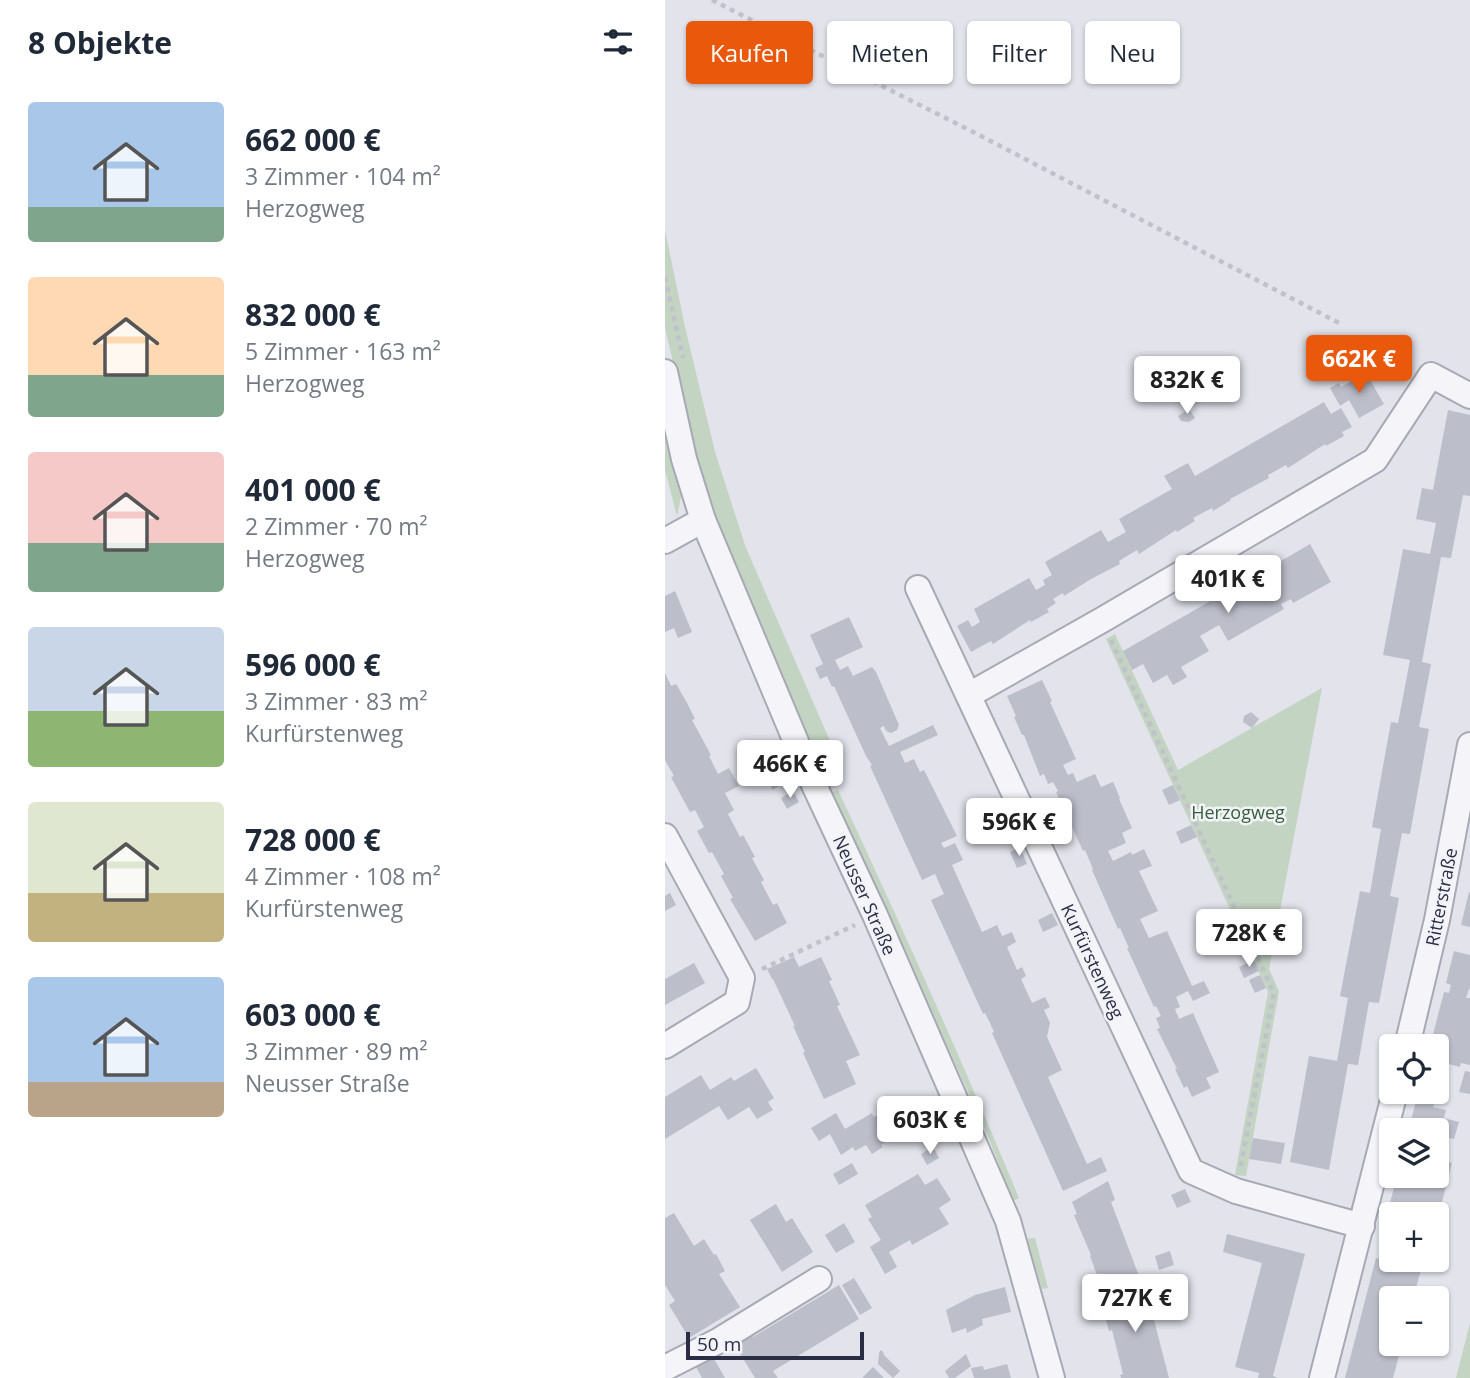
<!DOCTYPE html>
<html lang="de">
<head>
<meta charset="utf-8">
<style>
	:root { --surface:#fff; --page:#f2f2f3; --text:#1f2937; --muted:#747a83; --accent:#ea580c }
	body { margin:0; font-family:"Open Sans",sans-serif; background:var(--page); color:var(--text); height:100vh; display:flex; flex-direction:column; font-size:26px; white-space:nowrap }
	* { box-sizing:border-box; margin:0 }
	p { font-size:23px; color:var(--muted) }
	.icon { flex:none; width:38px; height:38px; fill:none; stroke:currentColor; stroke-width:2; stroke-linecap:round; stroke-linejoin:round }
	.map { position:relative; flex:1; overflow:hidden }
	.side { display:flex; flex-direction:column; background:var(--surface); width:665px }
	.side>* { flex:none }
	.hud { position:absolute; left:21px; top:21px; width:665px; height:63px; display:flex; gap:14px }
	.fabs { position:absolute; left:714px; top:1034px; display:grid; gap:14px }
	.fabs a { display:grid; place-items:center; width:70px; height:70px; border-radius:7px; background:var(--surface); box-shadow:0 2px 5px #0004; font-size:35px }
	.scale { position:absolute; left:21px; bottom:18px; width:178px; box-sizing:border-box; padding-left:7px; border:4px solid #2a2d43; border-top:0; font-size:19px; line-height:24px; white-space:nowrap; color:#2a2d43; -webkit-text-stroke:5px #f2f3f8; paint-order:stroke }
	.price { position:absolute; translate:-50% -60px; padding:0 16px; border-radius:7px; background:#fff; color:#222; font-size:23px; line-height:46px; filter:drop-shadow(0 2px 4px #0008) }
	.price::after { content:''; position:absolute; left:50%; top:42px; width:21px; height:16px; margin-left:-10px; background:inherit; clip-path:polygon(0 0,100% 0,50% 100%) }
	.price.current { background:var(--accent); color:#fff }
	ul { padding:0; list-style:none }
	li { display:flex; align-items:center; gap:21px; height:175px; padding:0 28px }
	li span { display:grid; place-items:center; flex:none; width:196px; height:140px; border-radius:7px; color:#555 }
	li>.icon { margin-inline-start:auto }
	span .icon { width:84px; height:84px; fill:#fffc; stroke-width:1 }
	li b { font-size:30px }
	h2 { display:flex; justify-content:space-between; align-items:center; height:84px; padding:0 28px; font-size:30px }
	.tag { padding:0 24px; border-radius:7px; background:var(--surface); box-shadow:0 2px 5px #0004; font-size:24px; line-height:63px }
	.tag.current { background:var(--accent); color:#fff }
	main { display:flex; flex:1; min-height:0 }
	.map>svg:first-child { display:block }
</style>
</head>
<body>
<main>
<section class="side">
<h2>8 Objekte<svg class="icon" aria-label="filters" viewBox="0 0 24 24"><path d="M4 7h16M4 17h16"/><circle cx="9" cy="7" r="2"/><circle cx="15" cy="17" r="2"/></svg></h2>
<ul>
<li><span style="background:linear-gradient(#a9c7e8 75%,#7fa58c 0)"><svg class="icon" aria-label="home" viewBox="0 0 24 24"><path d="M3 11l9-7 9 7M6 9v11h12V9"/></svg></span><div><b>662 000 €</b><p>3 Zimmer · 104 m²</p><p>Herzogweg</p></div></li>
<li><span style="background:linear-gradient(#ffd9b3 70%,#7fa58c 0)"><svg class="icon" aria-label="home" viewBox="0 0 24 24"><path d="M3 11l9-7 9 7M6 9v11h12V9"/></svg></span><div><b>832 000 €</b><p>5 Zimmer · 163 m²</p><p>Herzogweg</p></div></li>
<li><span style="background:linear-gradient(#f6c9c9 65%,#7fa58c 0)"><svg class="icon" aria-label="home" viewBox="0 0 24 24"><path d="M3 11l9-7 9 7M6 9v11h12V9"/></svg></span><div><b>401 000 €</b><p>2 Zimmer · 70 m²</p><p>Herzogweg</p></div></li>
<li><span style="background:linear-gradient(#c9d6e8 60%,#8fb573 0)"><svg class="icon" aria-label="home" viewBox="0 0 24 24"><path d="M3 11l9-7 9 7M6 9v11h12V9"/></svg></span><div><b>596 000 €</b><p>3 Zimmer · 83 m²</p><p>Kurfürstenweg</p></div></li>
<li><span style="background:linear-gradient(#dfe7d0 65%,#c2b280 0)"><svg class="icon" aria-label="home" viewBox="0 0 24 24"><path d="M3 11l9-7 9 7M6 9v11h12V9"/></svg></span><div><b>728 000 €</b><p>4 Zimmer · 108 m²</p><p>Kurfürstenweg</p></div></li>
<li><span style="background:linear-gradient(#a9c7e8 75%,#b9a48a 0)"><svg class="icon" aria-label="home" viewBox="0 0 24 24"><path d="M3 11l9-7 9 7M6 9v11h12V9"/></svg></span><div><b>603 000 €</b><p>3 Zimmer · 89 m²</p><p>Neusser Straße</p></div></li>
</ul>
</section>
<div class="map">
<svg width="805" height="1378" viewBox="0 0 805 1378">
	<rect width="100%" height="100%" fill="#e2e3eb"/>
	<g fill="#c3d4c3">
		<path d="M0 230 20 327 50 452 81 548 172 757 154 766 124 701 47 509 35 470 23 426 0 328Z"/>
		<path d="M0 431 17 492 12 516 0 470Z"/>
		<path d="M450 634 513 770 657 688 604 969 614 991 581 1176 570 1175 603 992 441 639Z"/>
		<path d="M173 790C236 925 297 1060 354 1198L348 1201 321 1131 166 793Z"/>
		<path d="M370 1238 383 1288 377 1289 362 1239Z"/>
		<path d="M805 1323V1378H791Z"/>
	</g>
	<g fill="#bcbeca">
		<path d="M701 373 719 404 694 418 684 400 675 406 665 388 674 383 676 387Z"/>
		<path d="M659 402 666 414 676 408 687 427 677 432 679 436 661 446 660 444 623 468 621 465 603 475 604 478 565 499 566 500 548 511 547 508 528 518 530 521 512 532 511 530 474 554 472 550 454 561 455 564 426 579 399 596 398 593 388 599 391 603 382 609 384 612 366 622 365 620 328 644 326 641 306 652 292 626 303 620 307 627 315 622 309 609 364 578 371 590 380 585 378 580 387 575 380 562 436 530 443 542 461 532 454 519 507 489 499 476 523 463 530 476Z"/>
		<path d="M524 409 530 418 524 422 516 421 513 416Z"/>
		<path d="M783 410 805 415V496L798 495 786 558 776 557 757 662 766 664 754 727 764 729 745 834 737 833 731 865 725 896 734 898 724 951 714 1003 704 1002 693 1065 683 1064 664 1170 625 1162 644 1056 672 1061 683 998 675 996 695 891 705 893 716 829 707 827 726 722 733 723 745 660 718 655 738 549 765 554 771 523 751 519 757 488 768 490Z"/>
		<path d="M645 544 666 582 628 603 626 599 616 604 619 609 563 641 554 625 535 636 544 651 516 667 522 677 508 685 502 675 488 683 478 664 467 670 458 651 598 571V573L617 562 616 561Z"/>
		<path d="M10 591 27 632 13 638 9 628 0 632V596Z"/>
		<path d="M184 617 198 647 170 660 175 670 183 666 188 676 207 667 211 672 234 725 232 730 226 733 221 731 219 726 215 728 224 746 268 725 273 735 235 752 240 763 249 759 255 772 259 770 292 836 276 843 279 848 290 843 298 860 287 865 317 932 332 925 337 936 347 932 351 942 342 947 352 970 357 967 361 976 356 979 367 1003 380 997 385 1007 379 1010 385 1023 382 1037 397 1070 383 1077 422 1164 436 1157 442 1171 398 1191 327 1033 329 1032 325 1023 320 1013 318 1014 266 900 279 894 270 874 257 880 205 766 207 765 201 756 169 686 167 687 162 676 155 679 150 668 158 664 145 635Z"/>
		<path d="M0 673 6 686 11 684 21 701 30 719 27 720 46 755 44 756 53 774 64 768 74 786 60 793 69 810 63 814 75 837 78 835 90 857 87 858 99 880 96 882 108 905 112 903 122 923 90 941 65 899 68 898 56 876 59 874 47 852 44 853 32 831 39 827 30 810 25 812 6 777 9 776 0 760Z"/>
		<path d="M377 680 387 701 385 702 411 759 398 765 403 775 408 773 412 782 430 774 436 787 448 782 455 798 454 799 467 828 457 833 461 843 443 851 448 861 466 852 467 855 479 849 487 866 474 871 493 911 475 919 484 938 502 931 527 986 539 981 545 993 528 1001 523 991 511 997 515 1007 510 1009 514 1019 528 1013 554 1072 541 1078 546 1088 527 1097 522 1086 519 1088 510 1069H512L492 1029 495 1028 491 1018 496 1016 491 1006 489 1007 462 948H464L455 928 453 929 427 870 428 869 420 850 418 851 391 792 393 791 388 782 383 784 379 774 375 776 359 735H357L349 717 351 716 342 696Z"/>
		<path d="M586 712 594 719 587 728 578 722 579 716Z"/>
		<path d="M117 767 119 783 107 790 104 769Z"/>
		<path d="M508 785 515 800 504 805 497 790Z"/>
		<path d="M128 791 134 802 122 809 116 798Z"/>
		<path d="M526 825 532 837 516 844 511 832Z"/>
		<path d="M355 847 362 864 352 868 345 852Z"/>
		<path d="M804 892H805V927L796 925Z"/>
		<path d="M5 893 11 905 0 911V896Z"/>
		<path d="M387 913 393 925 378 932 373 920Z"/>
		<path d="M789 951 805 955V989H804L801 998H805V1065L796 1063 795 1067 772 1061V1046H765L779 992 784 993 786 985 781 983Z"/>
		<path d="M129 957 134 967 156 957 167 980 164 981 175 1005 172 1006 195 1055 181 1061 191 1084 159 1099 138 1053 140 1052 128 1026H130L108 979H107L102 969Z"/>
		<path d="M589 960 594 971 579 978 574 967Z"/>
		<path d="M29 963 40 983 0 1005V979Z"/>
		<path d="M595 975 601 988 590 993 584 980Z"/>
		<path d="M91 1068 109 1098 103 1102 108 1110 92 1119 84 1107 63 1120 54 1106 0 1139V1097L36 1075 45 1090 66 1077 69 1081Z"/>
		<path d="M800 1071 805 1072V1094L794 1092Z"/>
		<path d="M753 1095 770 1100 768 1107 781 1110 779 1118 794 1122 789 1139 772 1135V1130H743Z"/>
		<path d="M220 1111 234 1135 216 1145 218 1147 207 1154 201 1145 190 1151 188 1147 176 1155 165 1134 154 1141 146 1128 171 1113 180 1129 207 1113 209 1117Z"/>
		<path d="M588 1138 620 1143 616 1164 584 1159Z"/>
		<path d="M772 1145 780 1147 777 1160 787 1163 774 1214H726V1240L716 1238 732 1176H772Z"/>
		<path d="M268 1147 274 1158 262 1165 256 1154Z"/>
		<path d="M187 1163 193 1174 174 1185 168 1174Z"/>
		<path d="M253 1174 260 1185 272 1178 286 1200 274 1208 284 1224 247 1245 245 1240 224 1252 232 1267 220 1274 205 1247 216 1240 203 1219 207 1217 200 1205Z"/>
		<path d="M443 1181 450 1200 446 1202 474 1276 440 1285 435 1273 432 1275 425 1256 426 1255 409 1215 412 1214 407 1202Z"/>
		<path d="M520 1189 526 1202 512 1208 506 1195Z"/>
		<path d="M111 1204 121 1222 127 1218 148 1252 117 1272 85 1220Z"/>
		<path d="M9 1213 29 1246 39 1239 49 1255 51 1254 60 1271 54 1274 75 1307 24 1338 4 1305 10 1301 0 1285V1218Z"/>
		<path d="M179 1223 190 1242 171 1253 160 1235Z"/>
		<path d="M562 1234 640 1254 608 1376 613 1378H593L594 1373 570 1367 597 1263 558 1252Z"/>
		<path d="M505 1251 509 1265 494 1270 490 1256Z"/>
		<path d="M711 1258 756 1270 748 1298H726V1344H737L728 1378H680Z"/>
		<path d="M189 1278 207 1308 195 1315 177 1285Z"/>
		<path d="M174 1285 194 1319 108 1371 113 1378H90L69 1344 86 1334 88 1337Z"/>
		<path d="M480 1285 498 1355 504 1378H456L455 1375 458 1374 447 1330 444 1331 441 1320 444 1319 438 1296Z"/>
		<path d="M340 1287 346 1312 317 1319 318 1325 302 1333 301 1328 287 1333 281 1310 310 1295Z"/>
		<path d="M216 1350 219 1353 218 1354 235 1371 228 1378 213 1364 214 1353Z"/>
		<path d="M301 1354 306 1366 290 1378H284L280 1371Z"/>
		<path d="M48 1357 60 1378H37L31 1367Z"/>
		<path d="M342 1364 346 1378H309L306 1368 318 1366 319 1370Z"/>
		<path d="M208 1367 219 1378H197Z"/>
	</g>
	<g fill="none" stroke-linecap="round" stroke-linejoin="round">
		<g stroke="#a7a9b5" stroke-width="28">
			<g id="minor">
				<path d="M0 372 19 459 38 520 150 787 210 915 343 1221 387 1378"/>
				<path d="M0 541 38 520"/>
				<path d="M253 588 526 1171 571 1191 697 1226"/>
				<path d="M304 695 437 620 710 460 766 375 805 396"/>
				<path d="M0 836 77 978 72 1002 0 1046"/>
				<path d="M742 1046 772 920 805 745"/>
				<path d="M0 1368 53 1341 154 1279"/>
				<path d="M657 1378 730 1092"/>
			</g>
		</g>
		<g stroke="#c0c1ca" stroke-width="4.5" stroke-dasharray="5 5" stroke-linecap="butt">
			<path d="M47 0 316 136 674 323"/>
			<path d="M0 277 18 358"/>
			<path d="M446 640 609 993 575 1170"/>
			<path d="M97 969 190 925"/>
		</g>
		<use href="#minor" stroke="#f5f5f9" stroke-width="24"/>
	</g>
	<g text-anchor="middle" dominant-baseline="central" stroke-width="5" stroke-linejoin="round" paint-order="stroke">
		<g font-size="18" fill="#375f39" stroke="#f2f3f8">
			<text x="573" y="812">Herzogweg</text>
		</g>
		<g font-size="18" fill="#2a2d43" stroke="#f2f3f8">
			<text transform="translate(200 895) rotate(66)">Neusser Straße</text>
			<text transform="translate(776 897) rotate(-79)">Ritterstraße</text>
			<text transform="translate(428 961) rotate(65)">Kurfürstenweg</text>
		</g>
	</g>
</svg>
<div class="fabs">
<a><svg class="icon" aria-label="locate" viewBox="0 0 24 24"><circle cx="12" cy="12" r="6"/><path d="M12 2v4M12 18v4M2 12h4M18 12h4"/></svg></a>
<a><svg class="icon" aria-label="layers" viewBox="0 0 24 24"><path d="M12 4l9 5-9 5-9-5zM3 14l9 5 9-5"/></svg></a>
<a>+</a>
<a>−</a>
</div>
<div class="scale">50 m</div>
<b class="price current" style="left:694px;top:395px">662K €</b>
<b class="price" style="left:522px;top:416px">832K €</b>
<b class="price" style="left:563px;top:615px">401K €</b>
<b class="price" style="left:125px;top:800px">466K €</b>
<b class="price" style="left:354px;top:858px">596K €</b>
<b class="price" style="left:584px;top:969px">728K €</b>
<b class="price" style="left:265px;top:1156px">603K €</b>
<b class="price" style="left:470px;top:1334px">727K €</b>
<div class="hud">
<a class="tag current">Kaufen</a>
<a class="tag">Mieten</a>
<a class="tag">Filter</a>
<a class="tag">Neu</a>
</div>
</div>
</main>
</body>
</html>
